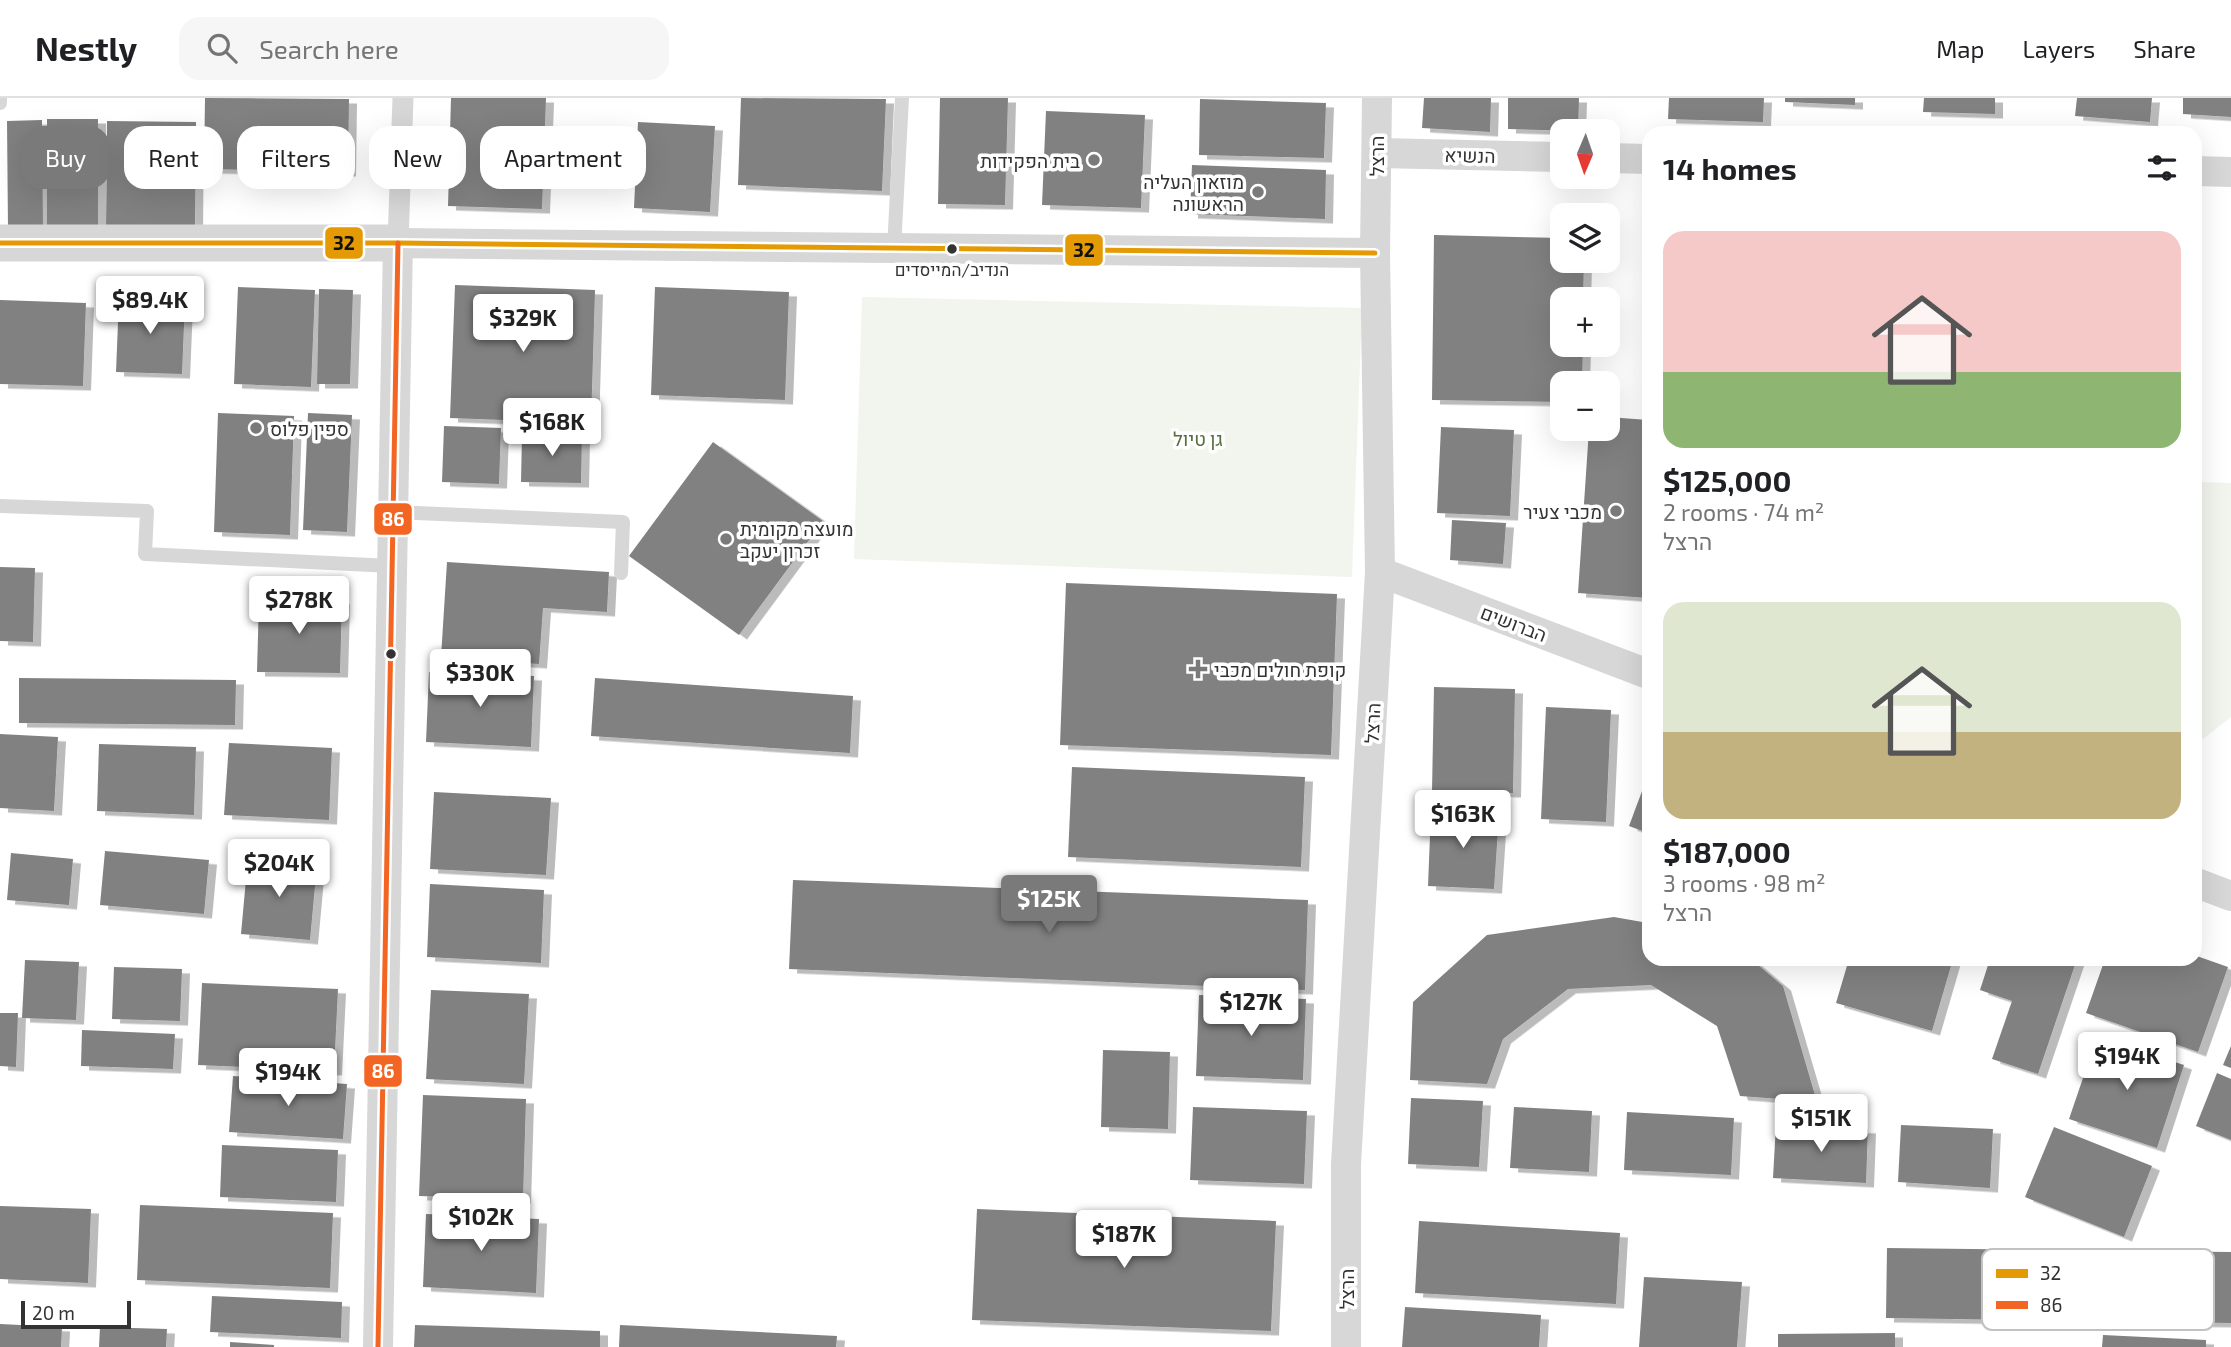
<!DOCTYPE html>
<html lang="en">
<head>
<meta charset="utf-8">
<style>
	:root { --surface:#fff; --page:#f6f6f6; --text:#202124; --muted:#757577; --line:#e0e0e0; --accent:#7a7a7a }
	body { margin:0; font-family:"Exo 2",Heebo,sans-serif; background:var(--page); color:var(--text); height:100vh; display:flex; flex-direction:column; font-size:26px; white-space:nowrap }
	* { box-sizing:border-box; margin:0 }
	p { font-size:23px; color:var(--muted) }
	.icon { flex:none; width:38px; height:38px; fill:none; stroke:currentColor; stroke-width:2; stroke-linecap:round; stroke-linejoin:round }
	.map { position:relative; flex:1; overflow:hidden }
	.drawer { position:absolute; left:1642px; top:28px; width:560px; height:840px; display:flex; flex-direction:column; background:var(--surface); border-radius:21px; box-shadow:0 7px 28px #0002 }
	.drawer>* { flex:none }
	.guide { position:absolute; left:21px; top:28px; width:665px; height:63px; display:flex; gap:14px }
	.needle { width:46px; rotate:182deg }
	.fabs { position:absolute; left:1550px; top:21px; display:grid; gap:14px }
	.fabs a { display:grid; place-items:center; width:70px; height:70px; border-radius:14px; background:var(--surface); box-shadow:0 7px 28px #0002; font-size:35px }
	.scale { position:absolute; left:21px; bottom:18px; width:110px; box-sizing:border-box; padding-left:7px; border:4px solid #333; border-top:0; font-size:19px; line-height:24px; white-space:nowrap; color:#333; -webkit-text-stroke:5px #fff; paint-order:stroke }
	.price { position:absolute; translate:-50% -60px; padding:0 16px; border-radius:7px; background:#fff; color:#222; font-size:23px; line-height:46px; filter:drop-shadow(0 2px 4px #0008) }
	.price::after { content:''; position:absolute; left:50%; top:42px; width:21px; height:16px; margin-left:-10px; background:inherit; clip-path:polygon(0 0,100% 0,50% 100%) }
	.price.active { background:var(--accent); color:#fff }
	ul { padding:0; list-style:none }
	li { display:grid; align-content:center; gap:14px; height:371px; padding:0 21px }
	li span { display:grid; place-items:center; height:217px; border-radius:21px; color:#555 }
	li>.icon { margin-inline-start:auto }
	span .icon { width:126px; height:126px; fill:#fffc; stroke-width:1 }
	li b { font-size:30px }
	h2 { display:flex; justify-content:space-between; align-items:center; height:84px; padding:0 21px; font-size:30px }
	.chip { padding:0 24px; border-radius:21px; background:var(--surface); box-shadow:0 7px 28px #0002; font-size:24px; line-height:63px }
	.chip.active { background:var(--accent); color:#fff }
	header { display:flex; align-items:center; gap:42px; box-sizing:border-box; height:98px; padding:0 35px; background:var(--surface); border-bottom:2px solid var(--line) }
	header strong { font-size:33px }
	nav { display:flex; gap:38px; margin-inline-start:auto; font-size:24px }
	.search { width:490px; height:63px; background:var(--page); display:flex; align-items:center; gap:18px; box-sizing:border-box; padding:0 24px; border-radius:21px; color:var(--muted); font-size:26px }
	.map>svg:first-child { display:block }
</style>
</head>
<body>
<header>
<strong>Nestly</strong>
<div class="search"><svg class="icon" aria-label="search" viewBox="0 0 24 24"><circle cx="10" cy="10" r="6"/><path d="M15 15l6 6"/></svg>Search here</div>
<nav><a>Map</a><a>Layers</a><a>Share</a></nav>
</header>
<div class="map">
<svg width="2231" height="1249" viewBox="0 0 2231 1249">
	<defs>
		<filter id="shadow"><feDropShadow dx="8" dy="4.5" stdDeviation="0" flood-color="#0004"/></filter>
	</defs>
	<rect width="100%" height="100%" fill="#fff"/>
	<g fill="#f1f5ed">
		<path d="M862 199 1362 210 1352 479 854 461Z"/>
		<path d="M2195 384 2231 385V619L2195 647Z"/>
	</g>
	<g fill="#818181" filter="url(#shadow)">
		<path d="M205 0 349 1 348 74 204 71Z"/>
		<path d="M451 0H546L542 111 448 108Z"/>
		<path d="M741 0 886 1 882 93 738 87Z"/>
		<path d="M940 0H1008L1005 107 938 106Z"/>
		<path d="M1424 0H1491L1490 34 1422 30Z"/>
		<path d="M1508 0H1579L1578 33 1508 31Z"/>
		<path d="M1669 0H1764L1763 24 1668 21Z"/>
		<path d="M1785 0H1855V7L1785 4Z"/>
		<path d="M1924 0H1995V16L1923 14Z"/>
		<path d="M2077 0H2152L2150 24 2075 18Z"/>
		<path d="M2183 0H2231V19L2183 16Z"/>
		<path d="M1200 1 1326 5 1324 60 1199 57Z"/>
		<path d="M1046 13 1145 17 1141 110 1042 107Z"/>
		<rect x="47" y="21" width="51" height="110"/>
		<path d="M42 22 43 130 8 131 7 23Z"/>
		<path d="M107 23 196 24 195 130H106Z"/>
		<path d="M638 24 715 28 710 114 634 110Z"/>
		<path d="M1192 67 1326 72 1325 121 1190 116Z"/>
		<path d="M1434 137 1563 140V163H1584L1583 201H1563V247H1583L1582 285H1563V304L1432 302Z"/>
		<path d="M455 187 595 192 591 325 450 320Z"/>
		<path d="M238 189 315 192 311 289 234 286Z"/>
		<path d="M655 189 789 194 785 302 651 297Z"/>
		<path d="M319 191 353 192 350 286H317Z"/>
		<path d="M119 200 185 203 182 276 116 274Z"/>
		<path d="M0 202 86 205 83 288 0 286Z"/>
		<path d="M218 315 294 318 290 437 214 434Z"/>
		<path d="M308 315 352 317 347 434 303 432Z"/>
		<path d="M1608 319 1648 322V500L1578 495 1589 331H1608Z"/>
		<path d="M444 328 501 330 499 386 442 384Z"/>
		<path d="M1441 329 1514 332 1510 418 1437 415Z"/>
		<path d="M522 336 582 337 581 385 521 384Z"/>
		<path d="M713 344 823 423 739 537 629 458Z"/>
		<path d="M1452 422 1506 425 1503 466 1450 462Z"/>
		<path d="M447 464 609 474 607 514 543 510 539 566 441 559Z"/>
		<path d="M0 469 35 470 33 544 0 543Z"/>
		<path d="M1066 485 1337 496 1331 657 1060 647Z"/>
		<path d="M259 500 342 502 340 575 257 574Z"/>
		<path d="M429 574 534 578 531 649 426 644Z"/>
		<path d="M19 580 236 582 235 627 19 625Z"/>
		<path d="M595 580 853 598 850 655 591 638Z"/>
		<path d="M1434 589 1515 591 1513 695 1432 693Z"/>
		<path d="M1546 609 1611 612 1606 724 1541 721Z"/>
		<path d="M0 636 58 639 54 713 0 710Z"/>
		<path d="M229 645 332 650 329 722 224 717Z"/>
		<path d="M99 646 196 649 194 717 97 713Z"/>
		<path d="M1072 669 1305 679 1301 769 1068 759Z"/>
		<path d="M1648 677V735L1629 728Z"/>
		<path d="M434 694 551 700 546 777 430 771Z"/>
		<path d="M1431 713 1499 717 1494 791 1428 788Z"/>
		<path d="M105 753 209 762 204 816 100 807Z"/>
		<path d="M11 755 73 761 69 807 7 802Z"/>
		<path d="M248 759 317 766 310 842 241 836Z"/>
		<path d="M793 782 1308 802 1305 892 789 871Z"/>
		<path d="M430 786 544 792 541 865 427 859Z"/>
		<path d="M1614 819 1648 825V861H1751L1783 888 1817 1004 1740 998 1717 928 1651 887 1568 891 1503 941 1487 986 1410 982 1413 904 1487 837Z"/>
		<path d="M2194 857 2228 869 2198 954 2086 915 2105 861H2194Z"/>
		<path d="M1849 861H1953L1932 933 1836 905Z"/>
		<path d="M1990 861H2077L2038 976 1992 961 2012 903 1980 892Z"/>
		<path d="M25 862 79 864 76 922 22 920Z"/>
		<path d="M114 869 182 871 180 923 112 921Z"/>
		<path d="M202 885 338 891 334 973 198 967Z"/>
		<path d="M431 892 529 896 524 986 426 981Z"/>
		<path d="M1199 897 1306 901 1303 982 1196 978Z"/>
		<path d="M0 915H18L16 969 0 968Z"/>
		<path d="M82 932 175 936 173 971 81 968Z"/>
		<path d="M2097 939 2184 967 2157 1050 2069 1021Z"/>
		<path d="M2231 948V970L2223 967Z"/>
		<path d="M1103 952 1170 954 1168 1031 1101 1029Z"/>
		<path d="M2217 975 2231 981V1042L2196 1028Z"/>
		<path d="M233 978 347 986 343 1041 229 1034Z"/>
		<path d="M423 997 526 1001 523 1101 419 1098Z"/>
		<path d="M1411 1000 1483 1003 1479 1069 1408 1066Z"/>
		<path d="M1193 1009 1307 1013 1304 1086 1190 1082Z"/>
		<path d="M1514 1009 1592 1013 1589 1074 1510 1070Z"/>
		<path d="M1627 1014 1734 1020 1731 1077 1624 1072Z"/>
		<path d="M1776 1026 1868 1031 1866 1085 1773 1080Z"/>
		<path d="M1901 1027 1993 1031 1990 1090 1898 1084Z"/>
		<path d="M2054 1029 2152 1068 2124 1139 2025 1099Z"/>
		<path d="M222 1047 338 1052 336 1104 220 1099Z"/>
		<path d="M140 1107 333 1115 330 1190 137 1182Z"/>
		<path d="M0 1108 91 1111 88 1185 0 1181Z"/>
		<path d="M977 1111 1276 1123 1271 1233 972 1222Z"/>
		<path d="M426 1116 539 1121 536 1195 423 1189Z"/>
		<path d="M1419 1123 1620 1135 1616 1206 1415 1195Z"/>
		<path d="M1887 1150 2231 1154V1225L1886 1220Z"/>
		<path d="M1644 1179 1742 1184 1737 1249H1639Z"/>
		<path d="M212 1198 342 1204 341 1240 210 1234Z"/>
		<path d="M1405 1209 1541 1217 1539 1249H1402Z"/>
		<path d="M0 1226 62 1229 61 1249H0Z"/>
		<path d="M415 1227 600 1233V1249H414Z"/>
		<path d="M620 1227 837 1238 836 1249H619Z"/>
		<path d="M100 1229 167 1231 166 1249H99Z"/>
		<path d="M1895 1235V1249H1778V1236Z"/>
		<path d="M2103 1237 2206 1242V1249H2102Z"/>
		<path d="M230 1244 274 1247V1249H230Z"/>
	</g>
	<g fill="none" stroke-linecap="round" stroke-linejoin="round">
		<g stroke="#d7d7d7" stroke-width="14">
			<path d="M0 5V0"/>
			<path d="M894 151 902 0"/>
			<path d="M0 408 147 413 145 456 391 468"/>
			<path d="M393 414 623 424 621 475"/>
		</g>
		<path stroke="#d7d7d7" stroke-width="21" d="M398 145 403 0"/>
		<g stroke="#d7d7d7" stroke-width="30">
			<path d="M1377 55 1563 59"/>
			<path d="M1608 60 1648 61"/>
			<path d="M2194 73 2231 74"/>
			<path d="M1380 474 1648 576"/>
			<path d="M2194 784 2231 798"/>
			<path d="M378 1249 398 145 1375 155"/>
			<path d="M1346 1249V1066L1380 474 1375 155 1377 0"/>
		</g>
		<path stroke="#d7d7d7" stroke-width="37" d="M0 145H398"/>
		<g stroke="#fff" stroke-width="10">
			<path id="bus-1" d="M0 145H398L1375 155"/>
		</g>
		<g stroke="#fff" stroke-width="10">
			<path id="bus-2" d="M378 1249 398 145"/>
		</g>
		<use href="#bus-1" stroke="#e39a05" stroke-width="5"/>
		<use href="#bus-2" stroke="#f26522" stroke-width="5"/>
	</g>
	<g fill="#7a7a7a" stroke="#fff" stroke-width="2.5">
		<circle cx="1094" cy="62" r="7"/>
		<circle cx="1258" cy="94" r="7"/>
		<circle cx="256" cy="330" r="7"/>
		<circle cx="1616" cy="413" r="7"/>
		<circle cx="726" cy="441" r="7"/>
		<path d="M1194.5 560.5h7v7h7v7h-7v7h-7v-7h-7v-7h7z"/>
	</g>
	<g fill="#333" stroke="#fff" stroke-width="2.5">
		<circle cx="952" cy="151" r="6"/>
		<circle cx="391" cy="556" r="6"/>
	</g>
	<g text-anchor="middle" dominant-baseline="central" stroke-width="7" stroke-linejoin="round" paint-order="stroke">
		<g font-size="17" fill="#333" stroke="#fff">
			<text x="952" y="171">הנדיב/המייסדים</text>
		</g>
		<g font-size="19" fill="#333" stroke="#fff">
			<text transform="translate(1470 57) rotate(1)">הנשיא</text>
			<text transform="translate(1376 58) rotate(-90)">הרצל</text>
			<text transform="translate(1514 525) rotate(21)">הברושים</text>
			<text transform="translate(1372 625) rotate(-87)">הרצל</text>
			<text transform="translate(1346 1191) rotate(-90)">הרצל</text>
		</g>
		<g font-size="19" fill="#333" stroke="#fff" text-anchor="end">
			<text x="1080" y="62">בית הפקידות</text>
			<text x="1244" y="83">מוזאון העליה<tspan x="1244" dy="22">הראשונה</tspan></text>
			<text x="270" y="330" text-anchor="start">ספין פלוס</text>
			<text x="1602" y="413">מכבי צעיר</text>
			<text x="740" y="430" text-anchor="start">מועצה מקומית<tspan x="740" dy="22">זכרון יעקב</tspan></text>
			<text x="1214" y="571" text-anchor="start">קופת חולים מכבי</text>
		</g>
		<g font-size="19" fill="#56703f" stroke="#fff">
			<text x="1198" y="340">גן טיול</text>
		</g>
	</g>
	<rect x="1982" y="1151" width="232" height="81" rx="10" fill="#fff" stroke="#c2c2c2" stroke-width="2"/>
	<rect x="1996" y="1171" width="32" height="9" fill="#e39a05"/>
	<rect x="1996" y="1203" width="32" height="8" fill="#f26522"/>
	<g font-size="19" fill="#333">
		<text x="2040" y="1182">32</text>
		<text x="2040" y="1214">86</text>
	</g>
	<g stroke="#fff" stroke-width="2.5">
		<rect x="324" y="128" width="40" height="34" rx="7" fill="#e39a05"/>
		<rect x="1064" y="135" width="40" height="34" rx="7" fill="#e39a05"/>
		<rect x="373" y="404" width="40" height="34" rx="7" fill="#f26522"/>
		<rect x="363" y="956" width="40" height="34" rx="7" fill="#f26522"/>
	</g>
	<g font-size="19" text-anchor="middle" font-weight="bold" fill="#fff">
		<text x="393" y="428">86</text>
		<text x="383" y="980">86</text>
	</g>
	<g font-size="19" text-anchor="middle" font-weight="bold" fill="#111">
		<text x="344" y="152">32</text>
		<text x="1084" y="159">32</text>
	</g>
</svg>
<div class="fabs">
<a><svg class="needle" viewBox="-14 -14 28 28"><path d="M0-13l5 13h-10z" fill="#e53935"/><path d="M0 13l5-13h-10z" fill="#757577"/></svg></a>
<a><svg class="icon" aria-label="layers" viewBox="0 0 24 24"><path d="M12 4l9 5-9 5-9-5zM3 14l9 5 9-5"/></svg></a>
<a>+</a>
<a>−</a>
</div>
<div class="scale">20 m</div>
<b class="price" style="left:150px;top:238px">$89.4K</b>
<b class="price" style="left:523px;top:256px">$329K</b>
<b class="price" style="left:552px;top:360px">$168K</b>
<b class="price" style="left:299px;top:538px">$278K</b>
<b class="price" style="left:480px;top:611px">$330K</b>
<b class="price" style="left:1463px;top:752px">$163K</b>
<b class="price" style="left:279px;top:801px">$204K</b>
<b class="price active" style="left:1049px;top:837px">$125K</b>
<b class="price" style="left:1251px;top:940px">$127K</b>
<b class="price" style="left:2127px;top:994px">$194K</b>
<b class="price" style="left:288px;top:1010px">$194K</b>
<b class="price" style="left:1821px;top:1056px">$151K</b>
<b class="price" style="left:481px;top:1155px">$102K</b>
<b class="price" style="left:1124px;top:1172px">$187K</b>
<div class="guide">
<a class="chip active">Buy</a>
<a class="chip">Rent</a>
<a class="chip">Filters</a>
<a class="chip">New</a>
<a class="chip">Apartment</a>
</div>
<section class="drawer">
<h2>14 homes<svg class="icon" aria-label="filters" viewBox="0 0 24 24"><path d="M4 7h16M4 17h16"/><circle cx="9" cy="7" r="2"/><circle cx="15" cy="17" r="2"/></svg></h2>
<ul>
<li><span style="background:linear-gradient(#f6c9c9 65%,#8fb573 0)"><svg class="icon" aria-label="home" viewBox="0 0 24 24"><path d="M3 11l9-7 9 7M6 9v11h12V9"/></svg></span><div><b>$125,000</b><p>2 rooms · 74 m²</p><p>הרצל</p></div></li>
<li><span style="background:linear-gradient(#dfe7d0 60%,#c2b280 0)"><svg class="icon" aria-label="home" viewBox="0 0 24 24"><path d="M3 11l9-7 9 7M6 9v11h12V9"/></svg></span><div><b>$187,000</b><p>3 rooms · 98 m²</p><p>הרצל</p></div></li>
</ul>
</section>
</div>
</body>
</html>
